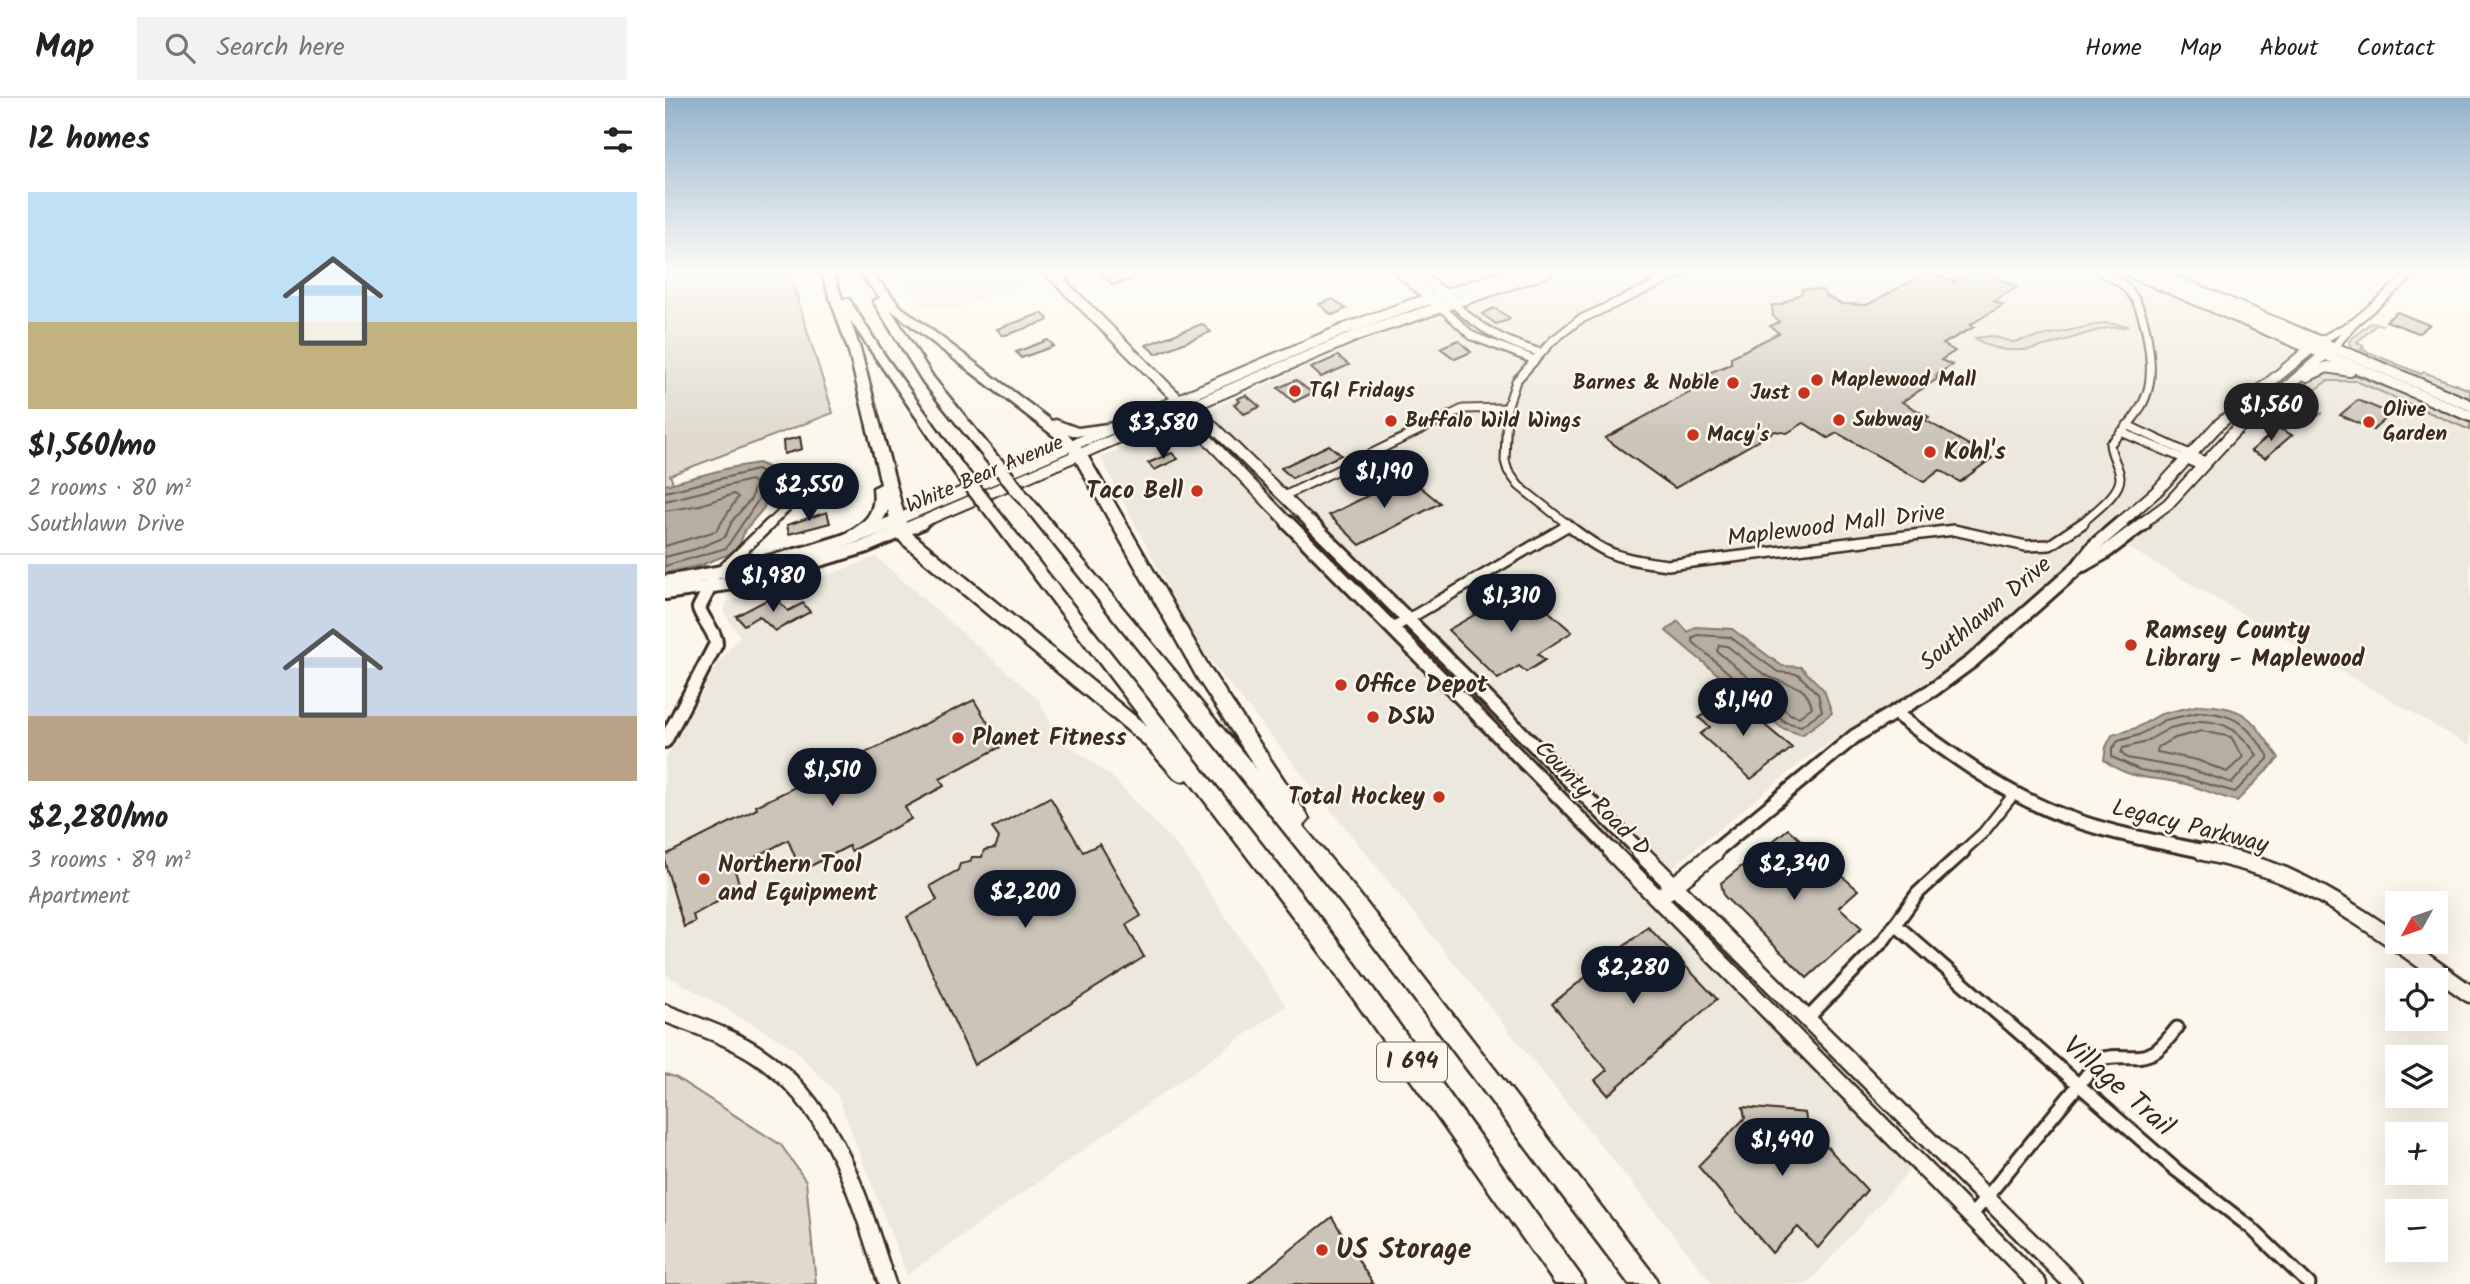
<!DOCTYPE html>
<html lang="en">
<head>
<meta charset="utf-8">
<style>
	:root { --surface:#fff; --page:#f2f2f2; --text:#222; --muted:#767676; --line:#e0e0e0; --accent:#111827 }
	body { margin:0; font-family:Kalam,sans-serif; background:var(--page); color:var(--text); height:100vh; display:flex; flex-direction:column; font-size:26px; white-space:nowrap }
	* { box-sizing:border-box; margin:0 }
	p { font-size:23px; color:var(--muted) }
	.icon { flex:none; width:38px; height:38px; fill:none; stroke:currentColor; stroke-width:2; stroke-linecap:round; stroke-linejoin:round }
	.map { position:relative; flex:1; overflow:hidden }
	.drawer { display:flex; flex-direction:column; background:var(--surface); width:665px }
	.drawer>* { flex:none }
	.needle { width:46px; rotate:230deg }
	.fabs { position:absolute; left:1720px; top:793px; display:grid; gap:14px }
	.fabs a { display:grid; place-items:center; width:63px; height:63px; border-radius:0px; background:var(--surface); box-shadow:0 7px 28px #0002; font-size:35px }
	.price { position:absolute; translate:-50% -60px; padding:0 16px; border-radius:24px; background:var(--accent); color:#fff; font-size:23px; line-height:46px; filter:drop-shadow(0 2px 4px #0008) }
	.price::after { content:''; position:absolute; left:50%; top:42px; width:21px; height:16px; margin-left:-10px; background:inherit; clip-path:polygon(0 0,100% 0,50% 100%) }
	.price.current { background:#222; color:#fff }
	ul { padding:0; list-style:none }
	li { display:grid; align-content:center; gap:14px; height:371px; padding:0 28px }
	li+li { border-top:2px solid var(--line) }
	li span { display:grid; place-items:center; height:217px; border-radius:0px; color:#555 }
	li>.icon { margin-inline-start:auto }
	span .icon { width:126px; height:126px; fill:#fffc; stroke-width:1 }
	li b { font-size:30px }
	h2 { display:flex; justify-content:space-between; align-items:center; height:84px; padding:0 28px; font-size:30px }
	header { display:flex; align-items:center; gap:42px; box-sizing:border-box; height:98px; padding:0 35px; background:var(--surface); border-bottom:2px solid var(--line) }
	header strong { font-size:33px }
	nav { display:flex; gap:38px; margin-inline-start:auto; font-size:24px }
	.search { width:490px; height:63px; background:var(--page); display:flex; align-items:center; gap:18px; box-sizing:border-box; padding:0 24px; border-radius:0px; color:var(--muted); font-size:26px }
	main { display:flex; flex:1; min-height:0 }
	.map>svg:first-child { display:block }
</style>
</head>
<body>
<header>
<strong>Map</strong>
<div class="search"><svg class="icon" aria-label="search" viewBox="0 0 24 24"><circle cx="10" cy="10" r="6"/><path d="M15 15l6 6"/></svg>Search here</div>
<nav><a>Home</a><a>Map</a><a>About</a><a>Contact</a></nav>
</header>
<main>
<section class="drawer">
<h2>12 homes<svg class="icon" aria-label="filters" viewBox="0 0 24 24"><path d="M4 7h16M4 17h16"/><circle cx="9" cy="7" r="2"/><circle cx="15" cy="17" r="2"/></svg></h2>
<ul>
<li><span style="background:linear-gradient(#bfe0f5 60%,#c2b280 0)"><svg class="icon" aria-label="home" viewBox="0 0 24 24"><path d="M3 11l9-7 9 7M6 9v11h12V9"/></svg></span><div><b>$1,560/mo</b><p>2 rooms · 80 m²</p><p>Southlawn Drive</p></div></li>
<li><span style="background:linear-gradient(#c9d6e8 70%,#b9a48a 0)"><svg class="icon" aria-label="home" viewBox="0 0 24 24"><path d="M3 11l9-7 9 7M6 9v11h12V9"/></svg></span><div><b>$2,280/mo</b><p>3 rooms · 89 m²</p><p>Apartment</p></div></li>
</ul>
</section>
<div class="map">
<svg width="1805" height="1186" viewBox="0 0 1805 1186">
	<rect width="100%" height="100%" fill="#fbf7ec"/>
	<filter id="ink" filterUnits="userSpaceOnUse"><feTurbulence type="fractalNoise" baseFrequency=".0143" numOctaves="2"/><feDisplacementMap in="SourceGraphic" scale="14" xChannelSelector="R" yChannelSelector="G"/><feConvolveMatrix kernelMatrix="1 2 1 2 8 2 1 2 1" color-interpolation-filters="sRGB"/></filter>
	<g filter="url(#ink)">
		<g fill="#ede8dd">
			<path d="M225 174H371L377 180 283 213 258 207Z"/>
			<path d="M902 174H1458L1643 254 1658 256 1805 318V648L1440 436 1288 567 1143 659 998 777 988 792 1253 1063 1142 1186H1048L532 546 436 360 699 243 819 199Z"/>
			<path d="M211 459 374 602 393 640 446 678 516 752 621 908 242 1177 172 996 127 949 0 876V662L53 565 75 538 59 515 62 503 144 484Z"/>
		</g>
		<g fill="#dfd9ce" stroke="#8d8276" stroke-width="2">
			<path d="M0 174H124L168 315 5 377 40 468 0 474Z"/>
			<path d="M1440 225 1464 228C1457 230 1450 229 1442 230 1401 239 1349 269 1310 240L1326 238 1348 244Z"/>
			<path d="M1705 225 1718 227 1712 226 1692 244 1699 248 1696 251 1756 276 1759 274 1805 292V304L1686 251 1684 243Z"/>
			<path d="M1654 275H1685L1805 322V332L1691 283H1662L1635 304 1641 307 1639 310 1652 317 1657 315 1653 318 1624 305 1622 303Z"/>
			<path d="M0 976 10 979 116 1047 141 1083 151 1186H0Z"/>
		</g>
		<g fill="#b6aea2" stroke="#85796d" stroke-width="2">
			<path d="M93 365 105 370 107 393 98 411 80 432 74 448 64 456 36 467 0 475V387L64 370Z"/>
			<path d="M1013 523 1023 534 1030 529 1067 531 1117 568 1136 569 1159 592 1167 615 1137 637 1117 630 1001 533Z"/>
			<path d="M1535 607C1586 609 1586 622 1614 660L1572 703C1555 699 1540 692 1524 687 1493 678 1466 684 1439 662L1441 649 1447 637 1471 630 1496 616Z"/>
		</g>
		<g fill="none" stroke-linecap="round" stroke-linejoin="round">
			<g stroke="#6c5f53" stroke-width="2">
				<path d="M0 394 92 372 98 375 100 392 61 450 0 468"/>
				<path d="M0 403 86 382 90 385 86 401 67 423 60 439 31 451 0 459"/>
				<path d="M0 413 35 407 69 396 73 399 51 433 0 448"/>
				<path d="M1033 537 1065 539 1113 574 1133 576 1153 596 1157 613 1136 628 1120 624 1028 544 1027 540Z"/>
				<path d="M1054 547 1062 548C1076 558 1093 575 1109 581 1126 588 1141 586 1147 609L1134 619 1125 616 1052 553Z"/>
				<path d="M1536 614C1573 616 1582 628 1603 657V661L1570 694 1517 679 1475 672 1447 659V651L1453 643 1474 637 1500 622Z"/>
				<path d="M1536 623C1564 624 1576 635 1592 657L1567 685 1527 672 1462 660 1456 655 1458 650 1478 645 1505 630Z"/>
				<path d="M1537 633 1566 639 1578 659 1562 674 1532 662 1492 654 1493 649 1510 640Z"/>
			</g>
		</g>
		<g fill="#ccc4b9" stroke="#3b2a1e" stroke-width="2">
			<path d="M434 174H464L470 180 448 187Z"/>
			<path d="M1263 174 1289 184 1305 174H1320L1352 189 1329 203 1338 207 1305 227 1309 229 1278 246 1290 253 1276 262 1287 267 1271 277 1272 281 1237 304 1264 319 1260 322 1327 360 1295 384 1275 372 1259 384 1172 335 1163 340 1139 325 1122 335 1110 333 1010 390 940 340 1035 289 1033 280 1036 278 1066 266V259L1114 235 1105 228 1114 224 1108 218 1107 207H1115L1137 195V191L1157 192 1161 198 1176 206 1202 207Z"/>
			<path d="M668 201 681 211 667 217 654 206Z"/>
			<path d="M829 210 845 220 844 222 831 226 817 216Z"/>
			<path d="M1732 214 1764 227 1754 235 1721 223Z"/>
			<path d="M377 215 383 221 382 223 341 237H337L332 231Z"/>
			<path d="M537 226 546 234 491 256 481 247Z"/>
			<path d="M383 242 389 248 356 260 351 254Z"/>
			<path d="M793 242 806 254 790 261 775 250Z"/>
			<path d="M673 258 684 267 656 279 646 270Z"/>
			<path d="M631 282 647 295 629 304 613 290Z"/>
			<path d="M581 297 595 309 579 316 569 306 575 303 572 301Z"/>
			<path d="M1693 302 1726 316 1708 332 1675 317Z"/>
			<path d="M1613 330 1627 337 1600 360 1586 353Z"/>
			<path d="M135 339 137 351 119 356 118 343Z"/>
			<path d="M664 347 676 357 627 380 616 370Z"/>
			<path d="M507 355 513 361 489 372 483 365Z"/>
			<path d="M742 378 775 405 695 447 664 417Z"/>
			<path d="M162 414 165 425 124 436 122 427Z"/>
			<path d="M857 490 907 534 873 556 880 562 861 574 854 568 833 581 783 532Z"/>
			<path d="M109 498 123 513 138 505 145 514 110 533 94 518 79 527 71 518Z"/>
			<path d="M1065 598 1127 650 1086 681 1035 636 1045 629 1034 620Z"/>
			<path d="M309 602 337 648 275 681 279 688 240 709 246 721 186 753 184 748 136 773 123 742 69 770 76 791 28 817 30 824 19 829 0 765V757L92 711 91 708Z"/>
			<path d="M385 699 418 754 435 746 476 818 461 827 479 859 309 967 242 819 272 802 265 788 293 772 295 766 305 764 307 759H317L319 752 330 750 334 740 327 730Z"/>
			<path d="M1123 731 1193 792 1174 809 1197 830 1142 880 1059 798 1056 785Z"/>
			<path d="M983 829 1052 901 943 997 930 982 942 972 887 906Z"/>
			<path d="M1078 1009 1140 1015 1142 1027 1202 1092 1153 1150 1133 1129 1107 1155 1033 1068 1080 1020Z"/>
			<path d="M667 1119 708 1186H583Z"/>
		</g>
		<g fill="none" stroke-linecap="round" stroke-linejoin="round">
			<g stroke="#3b2a1e" stroke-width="11">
				<g id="minor-far2">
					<path d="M979 174 996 184"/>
					<path d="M391 180 406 174"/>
					<path d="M787 204C814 231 840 244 876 255"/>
					<path d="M775 208 807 238 870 262"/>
					<path d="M1655 243 1690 224 1749 174"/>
					<path d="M1669 249 1690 224"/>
					<path d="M1462 327 1542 364"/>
					<path d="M1456 334 1538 369"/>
					<path d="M619 398 798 311 842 310"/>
					<path d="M105 426 135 397"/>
					<path d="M902 426 854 388 843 373 840 363 842 310 851 283 887 243 914 222 1018 174"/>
					<path d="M1416 426C1427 415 1456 396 1455 379 1454 368 1446 358 1445 346 1459 332 1474 317 1481 298 1491 273 1482 213 1464 193 1457 184 1447 179 1437 174"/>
				</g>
			</g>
			<g stroke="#3b2a1e" stroke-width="14">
				<g id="minor-far1">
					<path d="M900 425C940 457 952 461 1003 467L1289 432 1361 448 1385 447 1418 425"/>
					<path d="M56 473 106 425"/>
					<path d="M728 530 902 428"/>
					<path d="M1296 755 1318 735 1349 696"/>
				</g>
			</g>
			<g stroke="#3b2a1e" stroke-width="17">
				<g id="minor">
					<path d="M1230 826 1511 1072 1585 1129 1644 1186"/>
					<path d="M1142 921 1218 843 1253 795 1298 754"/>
					<path d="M1306 1118 1434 962C1452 954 1472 964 1489 954 1498 949 1505 938 1512 930"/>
				</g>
			</g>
			<g stroke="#3b2a1e" stroke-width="14">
				<g id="tertiary-far2">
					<path d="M385 174 524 312 535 316 647 426"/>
					<path d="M736 174 775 208"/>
					<path d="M750 174 786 202"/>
					<path d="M1466 174 1805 318"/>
					<path d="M1490 174 1805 307"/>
					<path d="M1642 278 1662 269 1685 273"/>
					<path d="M524 312 523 321 624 426"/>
					<path d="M1454 426 1493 392 1553 327 1655 243"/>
					<path d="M1476 426 1503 406 1568 335 1665 252"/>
				</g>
			</g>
			<g stroke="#3b2a1e" stroke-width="18">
				<g id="tertiary-far1">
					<path d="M623 425 949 755"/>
					<path d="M646 425 977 755"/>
					<path d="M1418 467 1439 455 1479 425"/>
					<path d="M1230 615C1285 656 1340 697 1404 720 1450 737 1498 744 1545 755"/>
					<path d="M0 643 51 546C51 534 38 523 34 510L48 483"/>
					<path d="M1048 755 1190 638 1269 591 1307 563 1412 470 1429 448 1456 425"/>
				</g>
			</g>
			<g stroke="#3b2a1e" stroke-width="21">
				<g id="tertiary">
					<path d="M947 754 1373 1186"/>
					<path d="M975 754 1408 1186"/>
					<path d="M1538 754C1566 760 1594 767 1620 778 1687 808 1745 854 1805 896"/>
					<path d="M994 800 1050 754"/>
					<path d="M0 915C31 928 65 938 93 957 171 1009 194 1102 222 1186"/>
				</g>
			</g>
			<g stroke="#3b2a1e" stroke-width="14">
				<g id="secondary-far1">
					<path d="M496 328 518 326 536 335"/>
					<path d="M222 426 680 231 746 207 853 174"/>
					<path d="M252 426 695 236 881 174"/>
				</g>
			</g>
			<g stroke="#3b2a1e" stroke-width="18">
				<g id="secondary">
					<path d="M0 484C78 471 153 456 226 425"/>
					<path d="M0 495 82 483 199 449 256 425"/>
				</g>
			</g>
			<g stroke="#3b2a1e" stroke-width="5">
				<g id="motorway">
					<path d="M156 174H168L177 201H184L218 255 304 376 297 381 292 379 185 222 196 254 243 432 483 629 315 408 317 405H327L680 852 915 1177 919 1186H890L664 866 523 681 517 683 510 680 478 645 237 445 228 434 223 412C217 428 195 450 176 446L173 442 176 438C198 426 212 417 208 390L216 386 184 254Z"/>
					<path d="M194 174H206L236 209 387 323 391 322 413 330 457 324V330L452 331 412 338 403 336 422 357 545 571 641 715 644 721 638 728 692 793 989 1177 993 1186H964L678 807 347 394 349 391H359L592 672 533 581 409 359 394 342 226 212 268 279 337 364 335 367H325L258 284 208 203 215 200Z"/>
				</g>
			</g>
			<use href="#minor-far2" stroke="#fbf7ec" stroke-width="7"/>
			<use href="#minor-far1" stroke="#fbf7ec" stroke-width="9"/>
			<use href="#minor" stroke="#fbf7ec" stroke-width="11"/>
			<use href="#tertiary-far2" stroke="#fbf7ec" stroke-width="10"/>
			<use href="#tertiary-far1" stroke="#fbf7ec" stroke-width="12"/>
			<use href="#tertiary" stroke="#fbf7ec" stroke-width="16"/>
			<use href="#secondary-far1" stroke="#fbf7ec" stroke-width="10"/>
			<use href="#secondary" stroke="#fbf7ec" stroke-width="12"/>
			<use href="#motorway" fill="#fbf7ec" fill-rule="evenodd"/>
			<g stroke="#3b2a1e" stroke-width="18" stroke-linecap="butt">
				<g id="motorway-bridge">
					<path d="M330 364 354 394"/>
					<path d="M297 376 322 408"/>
				</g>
			</g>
			<use href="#motorway-bridge" stroke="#fbf7ec" stroke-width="13"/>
		</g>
	</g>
	<linearGradient id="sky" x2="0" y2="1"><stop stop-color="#94b2cc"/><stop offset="0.51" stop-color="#fdfbf6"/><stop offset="1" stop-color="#fdfbf6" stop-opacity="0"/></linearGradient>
	<rect width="1805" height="340" fill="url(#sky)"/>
	<g fill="#c8321e" stroke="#fbf7ec" stroke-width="2.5">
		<circle cx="1152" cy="282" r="7"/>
		<circle cx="1068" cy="285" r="7"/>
		<circle cx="630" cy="293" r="7"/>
		<circle cx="1139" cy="295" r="7"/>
		<circle cx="1174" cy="322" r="7"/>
		<circle cx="726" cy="323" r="7"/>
		<circle cx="1704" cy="324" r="7"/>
		<circle cx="1028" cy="337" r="7"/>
		<circle cx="1265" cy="354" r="7"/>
		<circle cx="532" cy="393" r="7"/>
		<circle cx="1466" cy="547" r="7"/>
		<circle cx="676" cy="587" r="7"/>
		<circle cx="708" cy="619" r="7"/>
		<circle cx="293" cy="640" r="7"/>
		<circle cx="774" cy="699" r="7"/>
		<circle cx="39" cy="781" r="7"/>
		<circle cx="657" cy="1152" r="7"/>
	</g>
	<g text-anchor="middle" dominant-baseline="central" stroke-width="5" stroke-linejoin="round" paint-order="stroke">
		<g font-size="21" font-weight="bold" fill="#3b2a1e" stroke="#fbf7ec" text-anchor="start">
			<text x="1166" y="282">Maplewood Mall</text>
			<text x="1054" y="285" text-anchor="end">Barnes &amp; Noble</text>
			<text x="644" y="293">TGI Fridays</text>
			<text x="1125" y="295" text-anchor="end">Just</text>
			<text x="1718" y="312">Olive<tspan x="1718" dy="24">Garden</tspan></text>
			<text x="1188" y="322">Subway</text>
			<text x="740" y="323">Buffalo Wild Wings</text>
			<text x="1042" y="337">Macy's</text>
		</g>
		<g font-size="21" fill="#3b2a1e" stroke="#fbf7ec">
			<text transform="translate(320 377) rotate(-23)">White Bear Avenue</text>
		</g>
		<rect fill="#fbf7ec" stroke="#75685c" stroke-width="2" x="712" y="944.5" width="70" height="39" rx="5"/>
		<g font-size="23" font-weight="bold" fill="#3b2a1e">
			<text x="747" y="964">I 694</text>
		</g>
		<g font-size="24" font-weight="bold" fill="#3b2a1e" stroke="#fbf7ec" text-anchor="start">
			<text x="1279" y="354">Kohl's</text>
			<text x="518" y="393" text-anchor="end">Taco Bell</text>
			<text x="1480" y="533">Ramsey County<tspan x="1480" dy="28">Library - Maplewood</tspan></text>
			<text x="690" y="587">Office Depot</text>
			<text x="722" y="619">DSW</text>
			<text x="307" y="640">Planet Fitness</text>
			<text x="760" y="699" text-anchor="end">Total Hockey</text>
			<text x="53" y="767">Northern Tool<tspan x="53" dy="28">and Equipment</tspan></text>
		</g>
		<g font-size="24" fill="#3b2a1e" stroke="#fbf7ec">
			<text transform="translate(1171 428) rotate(-7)">Maplewood Mall Drive</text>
			<text transform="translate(1321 516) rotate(-40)">Southlawn Drive</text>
			<text transform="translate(927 701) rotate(45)">County Road D</text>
			<text transform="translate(1525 729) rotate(14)">Legacy Parkway</text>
		</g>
		<g font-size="28" fill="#3b2a1e" stroke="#fbf7ec">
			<text transform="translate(1453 989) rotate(41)">Village Trail</text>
		</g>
		<g font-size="28" font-weight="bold" fill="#3b2a1e" stroke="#fbf7ec" text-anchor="start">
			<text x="671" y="1152">US Storage</text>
		</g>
	</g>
</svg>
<div class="fabs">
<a><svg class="needle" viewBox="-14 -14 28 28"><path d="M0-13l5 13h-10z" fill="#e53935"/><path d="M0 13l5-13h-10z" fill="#767676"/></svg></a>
<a><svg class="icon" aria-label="locate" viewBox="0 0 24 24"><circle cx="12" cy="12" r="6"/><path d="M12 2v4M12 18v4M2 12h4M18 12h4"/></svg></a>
<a><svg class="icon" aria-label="layers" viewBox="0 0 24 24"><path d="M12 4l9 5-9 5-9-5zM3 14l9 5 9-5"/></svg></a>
<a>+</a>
<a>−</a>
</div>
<b class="price current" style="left:1606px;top:345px">$1,560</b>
<b class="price" style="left:498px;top:363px">$3,580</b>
<b class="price" style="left:719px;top:412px">$1,190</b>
<b class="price" style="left:144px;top:425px">$2,550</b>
<b class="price" style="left:108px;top:516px">$1,980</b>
<b class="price" style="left:846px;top:536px">$1,310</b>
<b class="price" style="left:1078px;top:640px">$1,140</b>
<b class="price" style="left:167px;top:710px">$1,510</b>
<b class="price" style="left:1129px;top:804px">$2,340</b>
<b class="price" style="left:360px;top:832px">$2,200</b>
<b class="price" style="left:968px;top:908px">$2,280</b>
<b class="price" style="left:1117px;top:1080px">$1,490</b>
</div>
</main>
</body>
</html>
